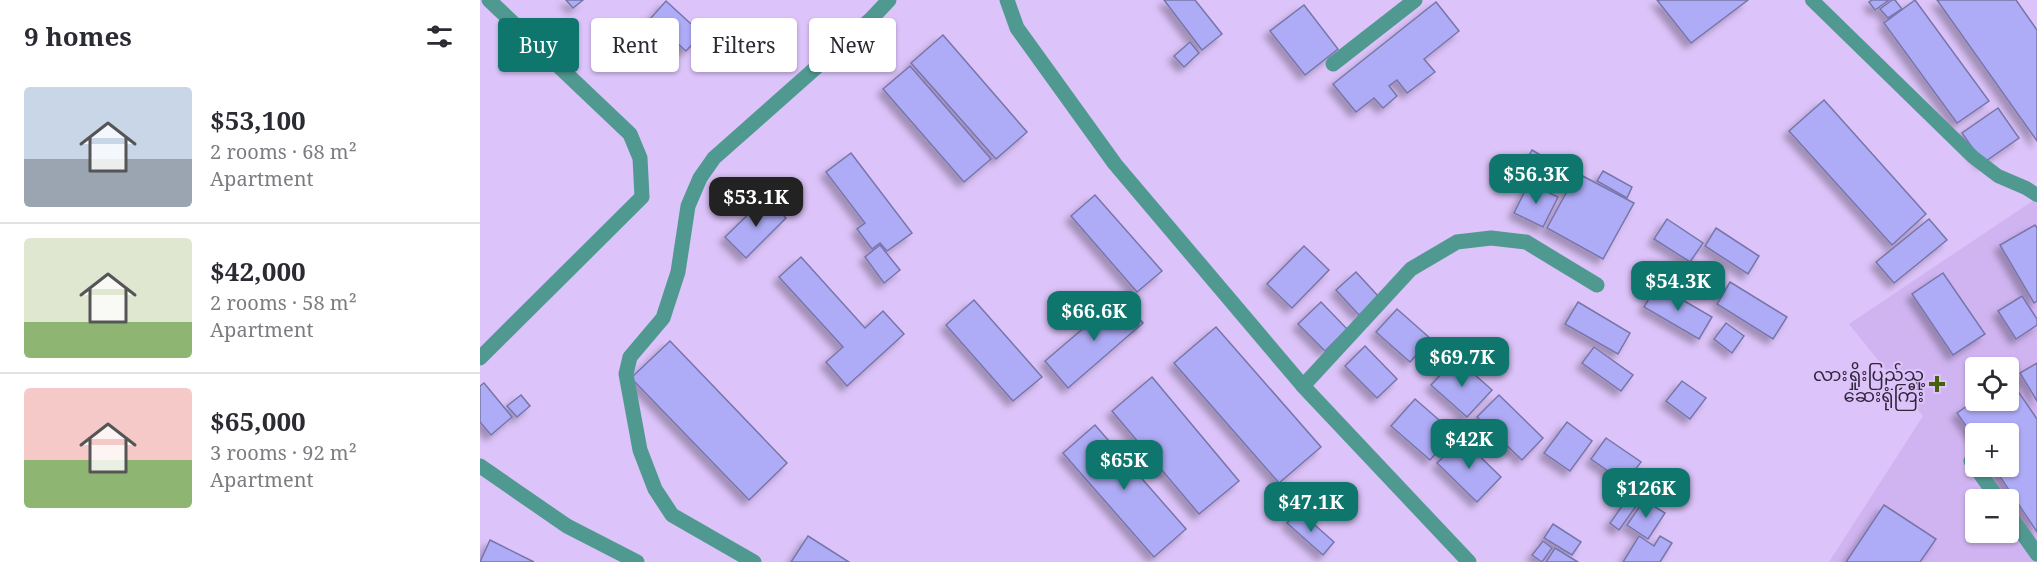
<!DOCTYPE html>
<html lang="en">
<head>
<meta charset="utf-8">
<style>
	:root { --surface:#fff; --page:#f2f2f3; --text:#2b2b33; --muted:#7c7c81; --line:#e1e1e2; --accent:#0f766e }
	body { margin:0; font-family:"Noto Serif","Noto Sans Myanmar",serif; background:var(--page); color:var(--text); height:100vh; display:flex; flex-direction:column; font-size:22px; white-space:nowrap }
	* { box-sizing:border-box; margin:0 }
	p { font-size:20px; color:var(--muted) }
	.icon { flex:none; width:33px; height:33px; fill:none; stroke:currentColor; stroke-width:2; stroke-linecap:round; stroke-linejoin:round }
	.map { position:relative; flex:1; overflow:hidden }
	.panel { display:flex; flex-direction:column; background:var(--surface); width:480px }
	.panel>* { flex:none }
	.guide { position:absolute; left:18px; top:18px; width:570px; height:54px; display:flex; gap:12px }
	.fabs { position:absolute; left:1485px; top:357px; display:grid; gap:12px }
	.fabs a { display:grid; place-items:center; width:54px; height:54px; border-radius:6px; background:var(--surface); box-shadow:0 2px 4px #0004; font-size:30px }
	.price { position:absolute; translate:-50% -51px; padding:0 14px; border-radius:12px; background:var(--accent); color:#fff; font-size:20px; line-height:39px; filter:drop-shadow(0 2px 3px #0008) }
	.price::after { content:''; position:absolute; left:50%; top:36px; width:18px; height:14px; margin-left:-9px; background:inherit; clip-path:polygon(0 0,100% 0,50% 100%) }
	.price.on { background:#222; color:#fff }
	ul { padding:0; list-style:none }
	li { display:flex; align-items:center; gap:18px; height:150px; padding:0 24px }
	li+li { border-top:2px solid var(--line) }
	li span { display:grid; place-items:center; flex:none; width:168px; height:120px; border-radius:6px; color:#555 }
	li>.icon { margin-inline-start:auto }
	span .icon { width:72px; height:72px; fill:#fffc; stroke-width:1 }
	li b { font-size:26px }
	h2 { display:flex; justify-content:space-between; align-items:center; height:72px; padding:0 24px; font-size:26px }
	.chip { padding:0 21px; border-radius:6px; background:var(--surface); box-shadow:0 2px 4px #0004; font-size:21px; line-height:54px }
	.chip.on { background:var(--accent); color:#fff }
	main { display:flex; flex:1; min-height:0 }
	.map>svg:first-child { display:block }
</style>
</head>
<body>
<main>
<section class="panel">
<h2>9 homes<svg class="icon" aria-label="filters" viewBox="0 0 24 24"><path d="M4 7h16M4 17h16"/><circle cx="9" cy="7" r="2"/><circle cx="15" cy="17" r="2"/></svg></h2>
<ul>
<li><span style="background:linear-gradient(#c9d6e8 60%,#9aa5b1 0)"><svg class="icon" aria-label="home" viewBox="0 0 24 24"><path d="M3 11l9-7 9 7M6 9v11h12V9"/></svg></span><div><b>$53,100</b><p>2 rooms · 68 m²</p><p>Apartment</p></div></li>
<li><span style="background:linear-gradient(#dfe7d0 70%,#8fb573 0)"><svg class="icon" aria-label="home" viewBox="0 0 24 24"><path d="M3 11l9-7 9 7M6 9v11h12V9"/></svg></span><div><b>$42,000</b><p>2 rooms · 58 m²</p><p>Apartment</p></div></li>
<li><span style="background:linear-gradient(#f6c9c9 60%,#8fb573 0)"><svg class="icon" aria-label="home" viewBox="0 0 24 24"><path d="M3 11l9-7 9 7M6 9v11h12V9"/></svg></span><div><b>$65,000</b><p>3 rooms · 92 m²</p><p>Apartment</p></div></li>
</ul>
</section>
<div class="map">
<svg width="1557" height="562" viewBox="0 0 1557 562">
	<defs>
		<filter id="shadow"><feDropShadow dx="-5.5" dy="5.5" stdDeviation="3" flood-color="#0004"/></filter>
	</defs>
	<rect width="100%" height="100%" fill="#dcc3f9"/>
	<path fill="#d0b4f1" fill-rule="evenodd" d="M1557 198V562H1349L1443 416 1369 324ZM1496 368H1528V400H1496ZM1496 434H1528V466H1496ZM1496 500H1528V532H1496Z"/>
	<g fill="#afacf7" stroke="#7775a9" stroke-width="1.5" filter="url(#shadow)">
		<path d="M86 0H103L93 8Z"/>
		<path d="M684 0H715L742 34 722 50Z"/>
		<path d="M1177 0H1268L1211 43Z"/>
		<path d="M1392 0H1409L1395 10 1389 2Z"/>
		<path d="M1412 0H1415L1422 9 1408 18 1400 9Z"/>
		<path d="M1435 0 1509 101 1477 123 1404 23Z"/>
		<path d="M1457 0H1536L1557 30V141Z"/>
		<path d="M186 1 222 34 206 51 170 19Z"/>
		<path d="M956 2 979 31 944 59 955 72 927 93 917 80 909 86 917 96 903 108 894 98 876 112 853 84Z"/>
		<path d="M824 5 858 49 825 75 790 31Z"/>
		<path d="M167 21 180 32 170 43 157 31Z"/>
		<path d="M463 35 547 132 516 159 431 63Z"/>
		<path d="M710 42 719 53 704 67 694 56Z"/>
		<path d="M430 66 511 159 484 182 403 89Z"/>
		<path d="M1344 100 1446 214 1412 245 1309 131Z"/>
		<path d="M1518 108 1539 138 1503 163 1482 133Z"/>
		<path d="M1052 150 1069 160 1056 183 1039 173Z"/>
		<path d="M371 153 432 233 407 251 400 243 392 249 377 229 385 223 346 172Z"/>
		<path d="M1083 167 1092 172 1082 191 1073 186Z"/>
		<path d="M1123 171 1152 187 1147 198 1117 181Z"/>
		<path d="M1097 173 1154 203 1123 259 1067 228Z"/>
		<path d="M1049 183 1078 197 1063 227 1034 213Z"/>
		<path d="M615 195 682 271 657 292 591 216Z"/>
		<path d="M286 197 306 218 266 258 245 237Z"/>
		<path d="M1187 219 1223 243 1210 262 1174 239Z"/>
		<path d="M1449 219 1467 240 1414 283 1396 262Z"/>
		<path d="M1555 225 1557 228V301L1554 303 1520 245Z"/>
		<path d="M1236 228 1279 256 1268 274 1225 246Z"/>
		<path d="M400 245 420 270 404 283 385 257Z"/>
		<path d="M824 246 849 270 812 308 787 284Z"/>
		<path d="M321 257 385 328 403 311 424 334 367 386 346 362 363 347 299 277Z"/>
		<path d="M876 272 899 297 879 315 856 290Z"/>
		<path d="M1463 273 1505 334 1473 355 1432 294Z"/>
		<path d="M1250 282 1307 317 1293 339 1237 304Z"/>
		<path d="M1177 285 1232 317 1219 339 1164 307Z"/>
		<path d="M1542 296 1557 319V325L1536 339 1518 311Z"/>
		<path d="M640 297 663 323 588 388 565 361Z"/>
		<path d="M494 300 562 377 533 401 466 325Z"/>
		<path d="M841 302 867 329 845 351 818 324Z"/>
		<path d="M1098 302 1150 333 1138 354 1085 324Z"/>
		<path d="M917 309 951 339 930 362 896 332Z"/>
		<path d="M1246 323 1264 336 1252 353 1234 339Z"/>
		<path d="M736 327 841 447 799 483 694 363Z"/>
		<path d="M190 341 307 463 269 500 151 378Z"/>
		<path d="M885 346 917 379 897 398 865 366Z"/>
		<path d="M1114 347 1153 375 1141 391 1102 363Z"/>
		<path d="M976 358 1012 390 987 417 951 385Z"/>
		<path d="M1557 363V401L1540 373Z"/>
		<path d="M672 377 759 481 719 514 632 411Z"/>
		<path d="M1529 378 1557 419V532L1513 466H1528V434H1496V440L1477 413 1496 400H1528Z"/>
		<path d="M1202 381 1226 398 1210 419 1186 401Z"/>
		<path d="M4 383 32 417 11 435 0 422V386Z"/>
		<path d="M41 395 50 406 37 417 27 406Z"/>
		<path d="M1019 395 1063 438 1042 460 997 417Z"/>
		<path d="M935 399 974 433 950 460 911 426Z"/>
		<path d="M1087 422 1112 441 1090 471 1064 453Z"/>
		<path d="M615 425 706 529 674 557 583 453Z"/>
		<path d="M1126 438 1161 462 1145 483 1111 459Z"/>
		<path d="M982 439 1021 477 997 502 957 463Z"/>
		<path d="M1161 481 1171 488 1165 498 1154 491Z"/>
		<path d="M1150 495 1159 502 1139 530 1130 523Z"/>
		<path d="M1164 500 1185 513 1168 539 1147 525Z"/>
		<path d="M1404 505 1456 539 1440 562H1366Z"/>
		<path d="M819 511 854 542 843 555 807 523Z"/>
		<path d="M1073 524 1101 542 1092 555 1064 538Z"/>
		<path d="M328 536 369 562H311Z"/>
		<path d="M1159 536 1174 546 1180 536 1192 543 1180 562H1143Z"/>
		<path d="M10 540 54 562H0Z"/>
		<path d="M1063 541 1072 548 1062 562 1052 555Z"/>
		<path d="M1075 548 1098 562H1066Z"/>
	</g>
	<g fill="none" stroke-linecap="round" stroke-linejoin="round">
		<path stroke="#509990" stroke-width="14" d="M1332 0 1493 157 1518 176 1546 188 1557 195"/>
		<g stroke="#509990" stroke-width="15">
			<path d="M527 0 537 28 635 164 823 386 989 562"/>
			<path d="M853 64 935 0"/>
			<path d="M0 358 162 197 160 158 150 134 9 0"/>
			<path d="M823 386 931 269 977 242 1011 238 1046 242 1117 285"/>
			<path d="M1491 461 1519 500"/>
			<path d="M0 466 87 526 157 562"/>
			<path d="M1528 513 1557 554"/>
			<path d="M274 562 192 515 175 489 160 450 146 374 150 357 183 318 198 272 208 206 220 178 234 158 392 18 409 0"/>
		</g>
	</g>
	<path fill="#48600d" stroke="#dcc3f9" stroke-width="2" d="M1454 375h6v6h6v6h-6v6h-6v-6h-6v-6h6z"/>
	<g text-anchor="middle" dominant-baseline="central" stroke-width="4.5" stroke-linejoin="round" paint-order="stroke">
		<g font-size="18" fill="#2f263b" stroke="#dcc3f9" text-anchor="end">
			<text x="1444" y="374">လားရှိုးပြည်သူ့<tspan x="1444" dy="21">ဆေးရုံကြီး</tspan></text>
		</g>
	</g>
</svg>
<div class="fabs">
<a><svg class="icon" aria-label="locate" viewBox="0 0 24 24"><circle cx="12" cy="12" r="6"/><path d="M12 2v4M12 18v4M2 12h4M18 12h4"/></svg></a>
<a>+</a>
<a>−</a>
</div>
<b class="price" style="left:1056px;top:205px">$56.3K</b>
<b class="price on" style="left:276px;top:228px">$53.1K</b>
<b class="price" style="left:1198px;top:312px">$54.3K</b>
<b class="price" style="left:614px;top:342px">$66.6K</b>
<b class="price" style="left:982px;top:388px">$69.7K</b>
<b class="price" style="left:989px;top:470px">$42K</b>
<b class="price" style="left:644px;top:491px">$65K</b>
<b class="price" style="left:1166px;top:519px">$126K</b>
<b class="price" style="left:831px;top:533px">$47.1K</b>
<div class="guide">
<a class="chip on">Buy</a>
<a class="chip">Rent</a>
<a class="chip">Filters</a>
<a class="chip">New</a>
</div>
</div>
</main>
</body>
</html>
